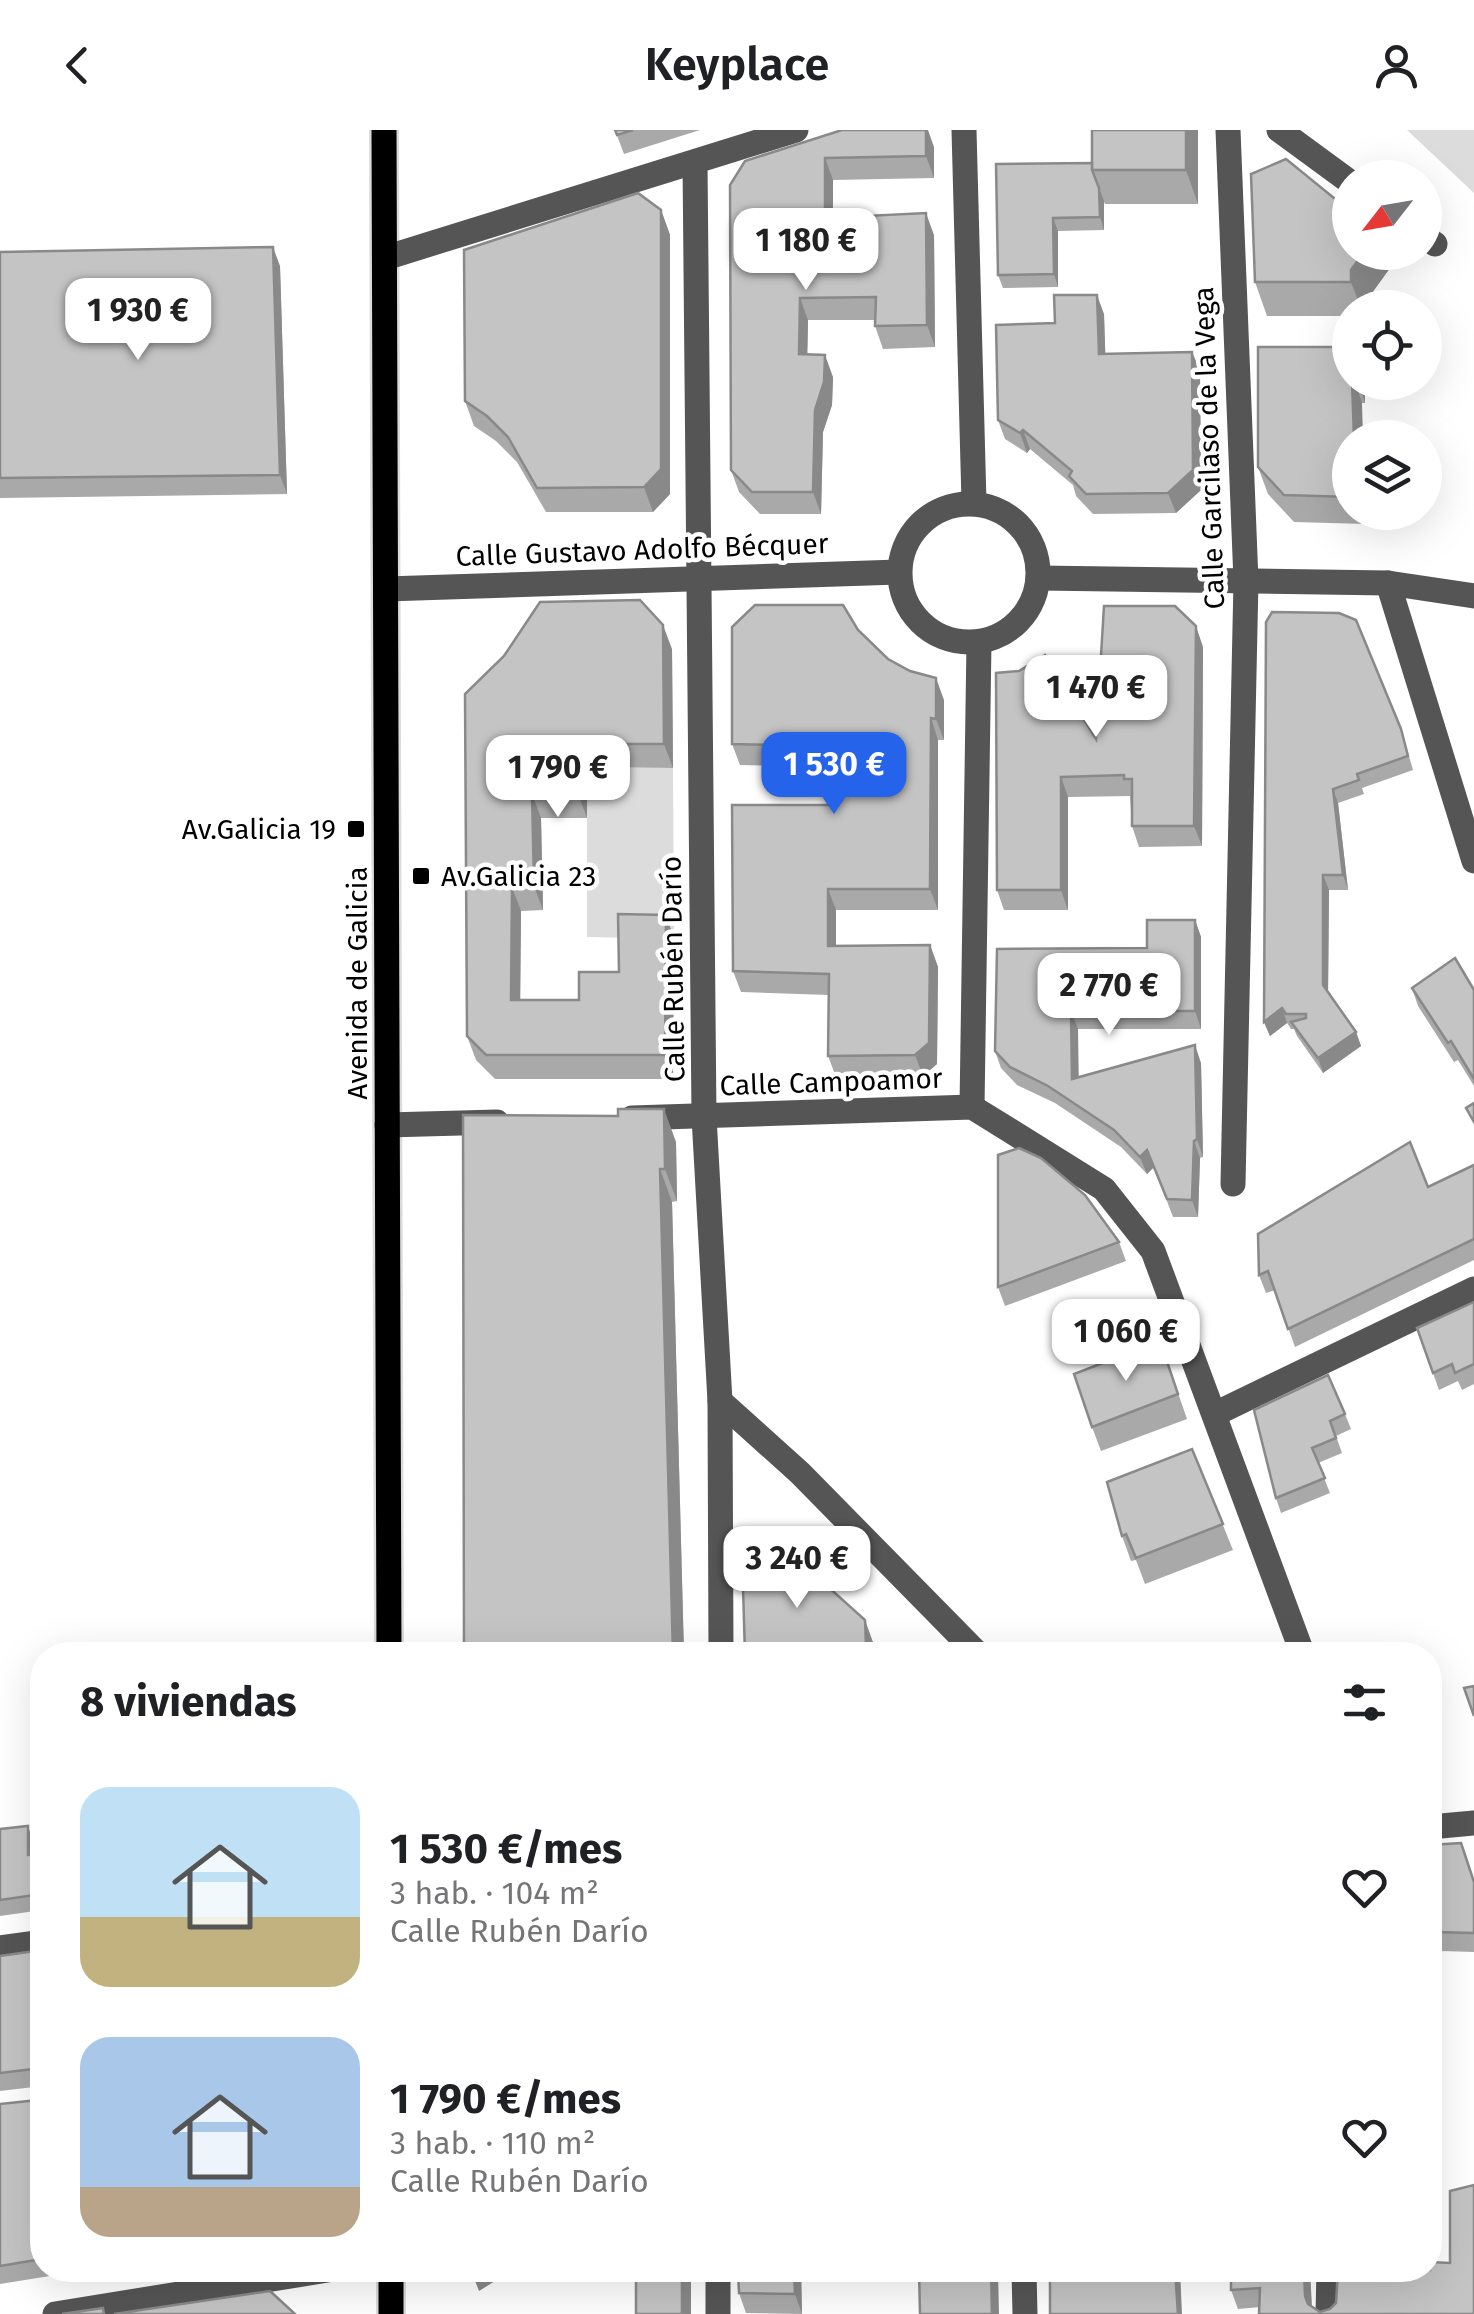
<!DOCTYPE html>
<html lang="es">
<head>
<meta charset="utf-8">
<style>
	:root { --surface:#fff; --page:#f2f2f2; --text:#202124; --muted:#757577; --accent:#2563eb }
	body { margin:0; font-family:"Fira Sans",sans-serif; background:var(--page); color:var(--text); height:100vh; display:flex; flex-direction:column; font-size:38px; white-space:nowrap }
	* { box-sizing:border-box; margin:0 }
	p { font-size:32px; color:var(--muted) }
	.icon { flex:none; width:55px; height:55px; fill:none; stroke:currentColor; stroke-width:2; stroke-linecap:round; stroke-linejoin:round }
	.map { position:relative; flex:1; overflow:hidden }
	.panel { position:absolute; left:30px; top:1512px; width:1412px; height:640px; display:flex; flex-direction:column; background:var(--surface); border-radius:40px; box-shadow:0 10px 40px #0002 }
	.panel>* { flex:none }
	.needle { width:65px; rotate:239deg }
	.tools { position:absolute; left:1332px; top:30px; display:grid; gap:20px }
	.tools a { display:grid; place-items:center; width:110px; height:110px; border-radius:50%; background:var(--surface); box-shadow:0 10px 40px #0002; font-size:50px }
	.price { position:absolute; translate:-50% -85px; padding:0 22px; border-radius:20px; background:#fff; color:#222; font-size:32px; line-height:65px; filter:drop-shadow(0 2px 5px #0008) }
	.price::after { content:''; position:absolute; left:50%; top:60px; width:30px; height:22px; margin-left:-15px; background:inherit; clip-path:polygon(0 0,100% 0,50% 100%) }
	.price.current { background:var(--accent); color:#fff }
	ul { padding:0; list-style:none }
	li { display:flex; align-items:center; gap:30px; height:250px; padding:0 50px }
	li span { display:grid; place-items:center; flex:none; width:280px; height:200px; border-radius:30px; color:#555 }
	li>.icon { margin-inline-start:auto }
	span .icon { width:120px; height:120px; fill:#fffc; stroke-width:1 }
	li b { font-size:42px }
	h2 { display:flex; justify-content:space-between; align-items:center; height:120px; padding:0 50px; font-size:42px }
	header { display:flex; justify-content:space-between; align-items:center; height:130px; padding:0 50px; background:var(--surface); font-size:45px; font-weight:600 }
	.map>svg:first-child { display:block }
</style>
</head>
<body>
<header><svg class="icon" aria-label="back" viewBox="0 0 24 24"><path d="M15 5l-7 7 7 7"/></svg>Keyplace<svg class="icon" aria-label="person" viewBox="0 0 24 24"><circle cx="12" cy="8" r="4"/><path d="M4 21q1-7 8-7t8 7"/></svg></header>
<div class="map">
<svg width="1474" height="2184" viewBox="0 0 1474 2184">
	<rect width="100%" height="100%" fill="#fff"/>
	<g fill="#dcdcdc">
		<path d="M1407 0H1474V63Z"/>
		<path d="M587 637 673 638 674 809 587 807Z"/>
	</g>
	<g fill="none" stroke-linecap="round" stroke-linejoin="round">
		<g stroke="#dbdbdb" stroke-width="30">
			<g id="major">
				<path d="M384 0 389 1525"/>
				<path d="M391 2140V2184"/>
			</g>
		</g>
		<g stroke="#555" stroke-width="25">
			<path d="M964 0 974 372"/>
			<path d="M1228 0 1246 451 1233 1054"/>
			<path d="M1279 0 1350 52"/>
			<path d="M695 32 704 987 720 1271 721 1525"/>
			<path d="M1425 107 1435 114"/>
			<path d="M385 128 796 0"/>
			<circle cx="969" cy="443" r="69"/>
			<path d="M1039 448 1388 453 1474 466"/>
			<path d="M1388 453 1474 731"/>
			<path d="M386 459 899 442"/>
			<path d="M972 977 979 512"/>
			<path d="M632 988 972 977 1104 1059 1153 1121 1303 1525"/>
			<path d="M387 995 497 992"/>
			<path d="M720 1271 800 1343 979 1525"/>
			<path d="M1215 1284 1474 1159"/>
			<path d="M1430 1697 1474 1693"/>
			<path d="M0 1818 42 1812"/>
			<path d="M718 2140V2184"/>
			<path d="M1024 2140 1025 2184"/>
			<path d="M55 2184 328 2140"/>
			<path d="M1328 2184 1329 2140"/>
		</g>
		<use href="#major" stroke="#000" stroke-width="25"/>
	</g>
	<g fill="#a9a9a9">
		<path d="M615 0H700L624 24Z"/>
		<path d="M1092 0H1198V74H1105L1104 72V100L1058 101V157L1003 158 998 145 1092 33Z"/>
		<path d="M934 17V48L833 50V88L934 105 935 217 883 219 875 196V190H808L807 224 833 247 832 275 823 302 821 384H760L739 362 731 340 745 31Z"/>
		<path d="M661 80 670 105V364L653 382H546L517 332 496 311 474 296 465 271Z"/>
		<path d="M0 122 280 136 287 364 0 368Z"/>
		<path d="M1390 138 1364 174V178H1350V186H1267L1255 152Z"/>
		<path d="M1104 184 1105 224 1192 222 1200 241 1201 360 1176 383 1093 384 1076 366 1073 355 1030 319 1027 323 1005 309 998 290 1055 193Z"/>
		<path d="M1350 252H1365V273H1362L1350 308V382H1365L1366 394 1294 392 1268 364 1258 337Z"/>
		<path d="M1339 483 1401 599 1413 640 1362 658 1364 664 1338 673 1348 760H1329L1328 862 1356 902 1361 916 1323 943 1297 906 1294 899H1291L1287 893 1270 906 1264 892Z"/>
		<path d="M858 500 888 529 944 570V610H938V780H836V816L930 815 938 837 937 934 923 946 836 947 828 926 829 865 741 862 733 841 828 675V637L740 635 732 614Z"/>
		<path d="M1203 517 1202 716 1139 717 1132 696 1130 666 1068 667V780H1004L997 760 996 543 1096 609Z"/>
		<path d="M672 519 673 638 587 637V688H541L543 780 521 781 520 870H579L619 842 666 785 674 809 673 949H495L476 930 467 906 465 564Z"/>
		<path d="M1195 790 1201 807V899H1078V947L1201 933 1203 1027 1200 1028 1198 1087H1173L1154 1037 1147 1044 1121 1017 1055 973 1017 955 1001 938 995 921 1147 818Z"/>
		<path d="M1412 858 1474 860V956L1458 930 1454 932 1418 876Z"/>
		<path d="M463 985 676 1012 677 1071 672 1072 684 1525H464Z"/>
		<path d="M1474 1035V1130L1295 1217 1275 1160 1266 1163 1259 1145 1428 1057Z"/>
		<path d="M1119 1112 1126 1131 1005 1176 998 1157Z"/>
		<path d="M1474 1172V1254L1462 1260 1458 1251 1439 1260 1417 1198Z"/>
		<path d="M1160 1211 1187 1289 1101 1321 1092 1297Z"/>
		<path d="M1254 1280 1345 1284 1351 1299 1336 1306 1342 1323 1318 1333 1330 1363 1281 1383 1276 1368Z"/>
		<path d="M1192 1319 1233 1420 1145 1454 1136 1430 1131 1431 1122 1406Z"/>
		<path d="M0 1699 33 1711 34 1725 42 1724V1780L0 1786Z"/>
		<path d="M1474 1750V1822L1442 1821 1430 1786Z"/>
		<path d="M42 1820V1956L0 1961V1826Z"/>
		<path d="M42 1966V2140H87L0 2154V1974L38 1970Z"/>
		<path d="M738 2140H801L802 2184 746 2183 739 2163Z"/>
		<path d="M1231 2140H1310L1312 2177 1320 2182 1474 2184H1259L1260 2177 1238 2179 1231 2160Z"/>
	</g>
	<g fill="#898989">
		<path d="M926 0H928L934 17V48L926 26Z"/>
		<path d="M1186 0H1198V74L1186 40Z"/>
		<path d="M825 28 833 50V111L825 88Z"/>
		<path d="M1099 58 1104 71V100L1100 87Z"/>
		<path d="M661 80 670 105V364L653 382 644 357Z"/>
		<path d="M926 83 934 105 935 217 927 195Z"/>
		<path d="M1053 88 1058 101V157L1054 144Z"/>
		<path d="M273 117 280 136 287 364 280 345Z"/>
		<path d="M1364 122H1384L1390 138 1364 174V178H1361L1351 152V140Z"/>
		<path d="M1097 165 1104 184 1106 243 1099 224Z"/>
		<path d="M800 168 808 190 807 246 799 224Z"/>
		<path d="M1192 222 1200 241 1201 360 1176 383 1168 363Z"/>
		<path d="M825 225 833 247 832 275 823 302 821 384 813 362 815 280Z"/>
		<path d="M1352 252H1355L1362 273 1363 308H1354Z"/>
		<path d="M1358 252H1365V273Z"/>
		<path d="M1023 300 1030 319 1027 323 1020 303Z"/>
		<path d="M663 495 672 519 673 638 664 614Z"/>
		<path d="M1196 496 1203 517 1202 716 1194 696Z"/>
		<path d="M936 548 944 570V610L936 589Z"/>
		<path d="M931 588 938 610V780L930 759Z"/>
		<path d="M579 614 587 637V688L578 664Z"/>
		<path d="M1061 647 1068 667V780L1061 760Z"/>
		<path d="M1333 659 1338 673 1348 760 1343 745Z"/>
		<path d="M532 664 541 688 543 780 534 756Z"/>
		<path d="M1323 745 1329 760 1328 869 1323 855Z"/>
		<path d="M512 757 521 781 520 894 511 870Z"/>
		<path d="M828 759 836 780V837L828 816Z"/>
		<path d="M666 785 674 809 673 949 665 925Z"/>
		<path d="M1195 790 1201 807V899L1195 881Z"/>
		<path d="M930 815 938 837 937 934 923 946 915 925Z"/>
		<path d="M1282 878 1287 893 1270 906 1264 892Z"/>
		<path d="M1071 881 1078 899 1079 966 1072 949Z"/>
		<path d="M1356 902 1361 916 1323 943 1318 928Z"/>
		<path d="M1195 915 1201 933 1203 1027 1197 1009Z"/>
		<path d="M664 979 676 1012 677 1071 665 1039Z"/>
		<path d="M1194 1011 1200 1028 1198 1087 1192 1070Z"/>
		<path d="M1147 1020 1154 1037 1147 1044 1140 1027Z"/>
		<path d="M660 1039 672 1072 684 1525H673Z"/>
		<path d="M865 1490 874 1515 866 1516Z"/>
		<path d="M28 1696 33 1711 34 1740 28 1725Z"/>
		<path d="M471 2140H513L479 2161Z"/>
		<rect x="682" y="2140" width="9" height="44"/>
		<path d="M794 2140H801L802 2184 795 2164Z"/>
		<path d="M991 2140H998L999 2184H992Z"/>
		<path d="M1175 2140H1180L1182 2184H1178Z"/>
		<path d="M1304 2140H1310L1312 2184 1305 2166Z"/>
	</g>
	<g fill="#c4c4c4" stroke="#898989" stroke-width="2.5">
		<path d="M615 0H633L617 5Z"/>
		<path d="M842 0H926V26L825 28V88L926 83 927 195 875 196 876 167 800 168 799 224 825 225 824 252 815 280 813 362H752L731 340 730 55 745 31Z"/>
		<rect x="1092" y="0" width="94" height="40"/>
		<path d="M1286 29 1350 81V122H1364L1351 140V152H1255L1251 44Z"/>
		<path d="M1092 33V40L1099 58 1100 87 1053 88 1054 144 998 145 996 34Z"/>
		<path d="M638 63 661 80V339L644 357 537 358 508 307 487 286 465 271 464 120Z"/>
		<path d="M273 117 280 345 0 348V122Z"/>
		<path d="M1054 165H1097L1099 224 1192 222 1193 340 1168 363 1086 364 1069 346 1072 341 1023 300 1020 303 998 290 996 195 1055 193Z"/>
		<path d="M1258 217H1350V252H1352L1354 308H1350V367L1284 365 1258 337Z"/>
		<path d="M640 470 663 495 664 614H579L578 664H532L534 756 512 757 511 870H579V842H619L618 784 666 785 665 925H486L467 906 465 564 504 526 540 472Z"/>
		<path d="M755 475H843L858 500 888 529 910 541 936 548V589L931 588 930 759H828V816L930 815 929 913 915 925 828 926 829 844 733 841 732 675H828V616L732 614V497Z"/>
		<path d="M1104 476H1175L1196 496 1194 696H1132V649H1124V645L1061 647V760H997L996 543 1019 541 1045 525 1096 609Z"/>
		<path d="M1272 482 1339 483 1356 490 1401 599 1408 626 1357 644 1359 650 1333 659 1343 745H1323V855L1356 902 1318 928 1291 892 1306 888V884H1286L1282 878 1264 892 1266 492Z"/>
		<path d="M1147 790H1195V881H1071L1072 949 1195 915 1197 1009 1194 1011 1192 1070 1167 1069 1147 1020 1140 1027 1114 1000 1048 956 1010 937 995 921 997 819 1147 818Z"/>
		<path d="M1455 828 1474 860V949L1451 911 1448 913 1412 858Z"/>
		<path d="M1474 973V992L1466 978Z"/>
		<path d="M618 979H664L665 1039H660L673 1525H464L463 985 618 986Z"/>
		<path d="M1410 1012 1428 1057 1474 1035V1109L1288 1199 1268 1141 1259 1145 1258 1104Z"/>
		<path d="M1019 1018 1041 1028 1085 1065 1119 1112 998 1157V1025Z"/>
		<path d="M1474 1172V1234L1455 1243 1452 1234 1433 1243 1417 1198Z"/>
		<path d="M1160 1211 1178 1264 1092 1297 1074 1244Z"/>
		<path d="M1328 1245 1345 1284 1330 1291 1336 1308 1312 1318 1325 1348 1276 1368 1254 1280Z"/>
		<path d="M1192 1319 1223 1394 1136 1428 1126 1404 1122 1406 1107 1352Z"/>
		<path d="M785 1418 865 1490 866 1516 888 1515V1525H745L742 1423Z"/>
		<path d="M1474 1556V1586L1464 1558Z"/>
		<path d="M28 1696V1725L42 1724V1764L0 1770V1699Z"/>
		<path d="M1461 1713 1474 1752V1803L1435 1802 1430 1786V1715Z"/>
		<path d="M42 1820V1940L41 1938 0 1943V1826Z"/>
		<path d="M42 1966V2129L0 2136V1974L38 1970Z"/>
		<path d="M1474 2055V2184H1259L1260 2158 1231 2160V2140H1304L1305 2166 1308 2174 1320 2182 1330 2179 1336 2173 1338 2140H1430V2132L1450 2133V2061Z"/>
		<rect x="636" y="2140" width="46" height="44"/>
		<path d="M738 2140H794L795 2164 739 2163Z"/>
		<path d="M919 2140H991L992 2184H920Z"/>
		<path d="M1050 2140H1175L1178 2184H1050Z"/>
		<path d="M270 2161 295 2184H114Z"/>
		<path d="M103 2178 104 2184H62Z"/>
	</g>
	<g fill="#000" stroke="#fff" stroke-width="4">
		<rect x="346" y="689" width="20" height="20" rx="5"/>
		<rect x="411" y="736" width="20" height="20" rx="5"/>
	</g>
	<g text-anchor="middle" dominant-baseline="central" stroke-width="9" stroke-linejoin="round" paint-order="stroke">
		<g font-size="28" fill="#000" stroke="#fff">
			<text transform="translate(1209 318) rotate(-92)">Calle Garcilaso de la Vega</text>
			<text transform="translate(642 420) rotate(-2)">Calle Gustavo Adolfo Bécquer</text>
			<text transform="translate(673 839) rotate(-91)">Calle Rubén Darío</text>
			<text transform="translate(357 853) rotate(-90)">Avenida de Galicia</text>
			<text transform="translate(831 952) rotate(-2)">Calle Campoamor</text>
		</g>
		<g font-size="28" fill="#000" stroke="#fff" text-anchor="end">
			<text x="336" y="699">Av.Galicia 19</text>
			<text x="441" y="746" text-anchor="start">Av.Galicia 23</text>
		</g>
	</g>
</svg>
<div class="tools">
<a><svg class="needle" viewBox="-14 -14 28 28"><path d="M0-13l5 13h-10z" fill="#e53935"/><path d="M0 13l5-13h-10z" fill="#757577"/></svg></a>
<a><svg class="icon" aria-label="locate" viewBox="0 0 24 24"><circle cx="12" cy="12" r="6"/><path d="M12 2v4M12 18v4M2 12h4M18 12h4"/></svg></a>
<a><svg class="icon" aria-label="layers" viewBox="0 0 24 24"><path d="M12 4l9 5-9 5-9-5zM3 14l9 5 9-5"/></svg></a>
</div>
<b class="price" style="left:806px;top:163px">1 180 €</b>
<b class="price" style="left:138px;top:233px">1 930 €</b>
<b class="price" style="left:1096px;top:610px">1 470 €</b>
<b class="price current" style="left:834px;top:687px">1 530 €</b>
<b class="price" style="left:558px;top:690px">1 790 €</b>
<b class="price" style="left:1109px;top:908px">2 770 €</b>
<b class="price" style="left:1126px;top:1254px">1 060 €</b>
<b class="price" style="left:797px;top:1481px">3 240 €</b>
<section class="panel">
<h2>8 viviendas<svg class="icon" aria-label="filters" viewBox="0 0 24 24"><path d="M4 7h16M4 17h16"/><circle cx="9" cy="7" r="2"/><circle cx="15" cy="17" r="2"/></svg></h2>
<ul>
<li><span style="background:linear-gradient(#bfe0f5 65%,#c2b280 0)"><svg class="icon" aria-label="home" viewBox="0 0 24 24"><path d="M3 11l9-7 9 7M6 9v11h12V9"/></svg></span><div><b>1 530 €/mes</b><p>3 hab. · 104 m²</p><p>Calle Rubén Darío</p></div><svg class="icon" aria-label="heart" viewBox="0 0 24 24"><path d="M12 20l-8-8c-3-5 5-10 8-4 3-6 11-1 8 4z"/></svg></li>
<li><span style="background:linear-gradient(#a9c7e8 75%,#b9a48a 0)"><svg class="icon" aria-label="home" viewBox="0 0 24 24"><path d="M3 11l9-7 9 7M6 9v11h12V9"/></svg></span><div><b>1 790 €/mes</b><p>3 hab. · 110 m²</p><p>Calle Rubén Darío</p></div><svg class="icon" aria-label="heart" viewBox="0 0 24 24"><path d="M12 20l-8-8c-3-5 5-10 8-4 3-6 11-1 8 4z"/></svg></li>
</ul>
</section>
</div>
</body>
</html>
